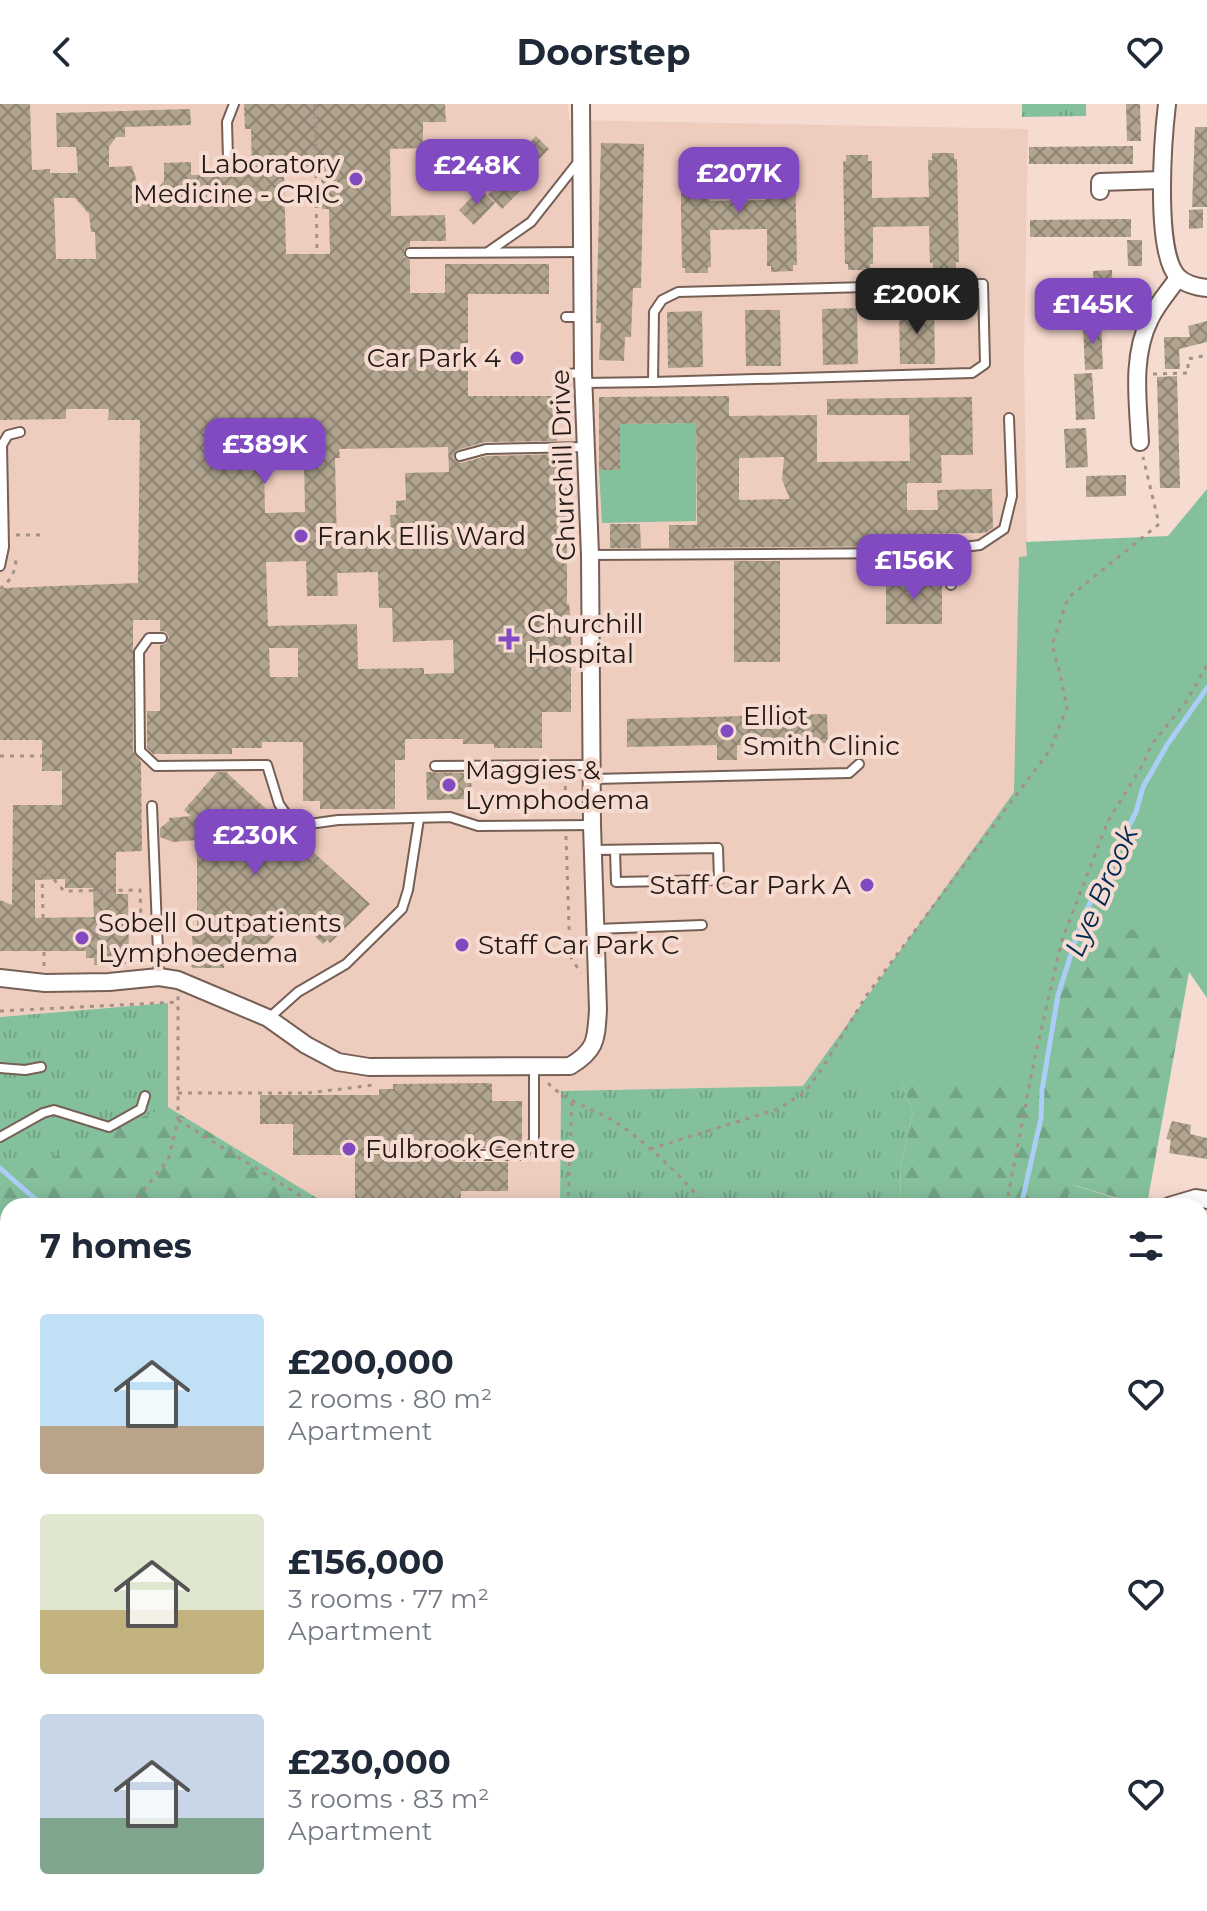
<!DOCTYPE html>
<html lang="en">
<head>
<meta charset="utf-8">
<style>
	:root { --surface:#fff; --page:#f6f6f7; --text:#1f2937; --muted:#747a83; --accent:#814ac0 }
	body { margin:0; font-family:Montserrat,sans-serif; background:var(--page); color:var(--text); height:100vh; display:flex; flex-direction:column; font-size:30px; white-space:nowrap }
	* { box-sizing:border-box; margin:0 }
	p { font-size:26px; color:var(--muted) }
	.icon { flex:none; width:44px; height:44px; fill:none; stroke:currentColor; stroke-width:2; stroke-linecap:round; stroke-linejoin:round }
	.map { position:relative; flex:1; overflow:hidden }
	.panel { position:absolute; left:0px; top:1094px; width:1208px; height:714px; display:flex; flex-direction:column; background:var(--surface); border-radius:24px 24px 0 0; box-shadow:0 4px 20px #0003 }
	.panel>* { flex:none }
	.price { position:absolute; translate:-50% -68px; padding:0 18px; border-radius:16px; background:var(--accent); color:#fff; font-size:26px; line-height:52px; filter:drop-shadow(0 2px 4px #0008) }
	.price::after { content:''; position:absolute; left:50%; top:48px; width:24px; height:18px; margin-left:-12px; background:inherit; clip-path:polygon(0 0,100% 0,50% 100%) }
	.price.selected { background:#222; color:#fff }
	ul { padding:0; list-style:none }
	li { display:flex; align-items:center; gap:24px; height:200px; padding:0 40px }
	li span { display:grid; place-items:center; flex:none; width:224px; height:160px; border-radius:8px; color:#555 }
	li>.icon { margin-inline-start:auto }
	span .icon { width:96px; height:96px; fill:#fffc; stroke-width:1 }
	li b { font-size:34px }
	h2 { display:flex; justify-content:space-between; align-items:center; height:96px; padding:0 40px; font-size:34px }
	header { display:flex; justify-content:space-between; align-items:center; height:104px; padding:0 40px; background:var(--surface); font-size:36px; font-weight:700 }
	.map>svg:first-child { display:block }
</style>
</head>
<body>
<header><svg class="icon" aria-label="back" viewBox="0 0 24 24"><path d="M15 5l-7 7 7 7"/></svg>Doorstep<svg class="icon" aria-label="heart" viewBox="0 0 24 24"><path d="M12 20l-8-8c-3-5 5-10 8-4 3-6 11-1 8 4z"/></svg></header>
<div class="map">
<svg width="1207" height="1807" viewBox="0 0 1207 1807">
	<defs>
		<pattern id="grass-tufts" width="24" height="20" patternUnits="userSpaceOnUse" patternTransform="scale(2)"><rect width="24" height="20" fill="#85c09d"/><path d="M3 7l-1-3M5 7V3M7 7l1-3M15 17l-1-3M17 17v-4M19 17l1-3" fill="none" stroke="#73a486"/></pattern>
		<pattern id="forest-firs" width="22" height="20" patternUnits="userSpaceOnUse" patternTransform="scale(2)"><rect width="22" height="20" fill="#85c09d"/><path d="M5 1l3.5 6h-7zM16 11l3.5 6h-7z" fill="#73a486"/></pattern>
		<pattern id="building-cross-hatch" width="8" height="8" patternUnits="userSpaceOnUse" patternTransform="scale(2)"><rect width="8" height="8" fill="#b1a48f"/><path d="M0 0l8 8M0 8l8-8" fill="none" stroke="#908574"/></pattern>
	</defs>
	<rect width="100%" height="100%" fill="#f6dbd0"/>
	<path fill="#eecdbf" d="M0 0H568L569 16 1028 25 1024 257 1027 452 1020 453 1014 688 803 982 562 987 560 1102H330L168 1003V899L0 913Z"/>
	<g fill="url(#grass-tufts)">
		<path d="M1022 0H1086V12L1022 13Z"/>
		<path d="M894 856 902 980 913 1008 900 1065 901 1102H560L561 987 803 982Z"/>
		<path d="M168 899V1003L115 1031 0 1081V913Z"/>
		<path d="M0 1116 8 1122V1800H925L929 1807H0Z"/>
	</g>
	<g fill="url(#forest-firs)">
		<path d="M1152 794 1207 894 1189 868 1148 1095 1144 1102 1074 1081 1064 1102H901L900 1065 913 1008 902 980 1080 806Z"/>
		<path d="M168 1003 330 1102H8V1184L0 1180V1079L112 1025Z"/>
		<path d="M0 1348 8 1349V1392L0 1390Z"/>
		<path d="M1200 1793 1207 1807H929L925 1800H1200Z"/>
		<path d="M507 1800H559L566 1807H513Z"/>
	</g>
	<g fill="#85c09d">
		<path d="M696 319V417L602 419 599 366H620V320Z"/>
		<path d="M1207 385V894L1177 845 1089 807 1060 893 1057 925 1044 979 803 982 1014 688 1019 453 1027 452 1026 438 1168 432Z"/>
		<path d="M1073 1081 1141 1102H1064Z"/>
	</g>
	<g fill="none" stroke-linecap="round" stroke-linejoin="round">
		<g stroke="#abcdf6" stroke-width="5">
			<path d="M0 1064 43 1102"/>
			<path d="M1021 1102 1041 1014 1042 986 1058 891 1083 813 1136 708 1143 683 1167 641 1207 584"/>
			<path d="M955 1800 959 1807"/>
		</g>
	</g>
	<g fill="url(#building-cross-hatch)" fill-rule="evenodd">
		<path d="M0 0H30L32 66 50 65V69H78L76 43H57L56 9 190 5 191 21 125 23V33H116L109 43V63L132 62 144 101 164 77V59L191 58V71L252 70 251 25H245L244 0H445L446 18H423V44L390 45 391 112 445 111 446 137H410V142L404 146V153L410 156V189H445V160H549V190H468V292H557V337L485 338 457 346 453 353 456 357 461 359 487 352 567 350V500H569L571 519V608H542V644H494V640H463V635H405V656H395V705H320V697H303V638H262V644H232V650H153L147 644V607H160V541L166 540 169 533 166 528 160 527V516H133V647L141 658 142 747 116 748V790H128L129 860 94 861V854H86V847H0V796L12 801 13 701H62V667H42V636H0V487L4 484 138 479 140 316H108L109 305H66V315L0 316ZM321 68 322 105H329L330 150H286L284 69ZM54 94H75L89 110 91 128H95L96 155H56ZM448 343 449 368 405 369 406 396 396 397V411H390L391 441 337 442 335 354H340L339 345ZM304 354 305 408 265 409 264 355ZM306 457 307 492H338L337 469 378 468 379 504H392L393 538 453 536 454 569 424 570V564L358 565 357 520 268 522 266 458ZM269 544H298V573H270ZM65 775V784H93L94 813 35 814V776Z"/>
		<path d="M1126 0H1140L1141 37H1127Z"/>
		<path d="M1195 23H1207V103H1192Z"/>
		<path d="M536 32 549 45 524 70 531 76 502 105 488 91 515 62 511 58Z"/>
		<path d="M601 39 644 40 641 184H633L631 233H625L624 257 599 256 601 219H596Z"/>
		<path d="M1133 42V60H1029V43Z"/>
		<path d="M932 49H954V55H957L959 158H956V164L933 165V159H930L929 122 873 123V160H870V166H848V160H845L843 57H846V51H868V57H872V94L929 93 928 56H932Z"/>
		<path d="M769 52H792V58H795L797 161H793V167L771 168V162H767V125L710 126 711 163H708V169H685V164H682L681 107V60H683V54L706 53V60H709L710 97 766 96V59H769Z"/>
		<path d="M480 85 495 99 474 121 459 106Z"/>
		<path d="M1203 105V124L1189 125V106Z"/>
		<path d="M1131 115V133H1030V116Z"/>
		<path d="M1127 136H1142V162H1128Z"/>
		<path d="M1112 166 1113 213 1095 214 1093 167Z"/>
		<path d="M857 204 858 260 823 261 822 205Z"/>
		<path d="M899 204H934L935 260H900Z"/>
		<path d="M745 206H780L781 262H746Z"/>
		<path d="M702 207 703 263 668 264 667 208Z"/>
		<path d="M1207 217V238L1179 245 1180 265H1165L1164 233H1190L1188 222Z"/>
		<path d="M1083 219H1101L1103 265 1085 266Z"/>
		<path d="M1092 269 1095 315 1076 316 1074 270Z"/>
		<path d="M1177 272 1180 384H1160L1157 273Z"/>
		<path d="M729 292V312L817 311V358L910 357 909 311H827V295L972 293 973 351H941L942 379H907V406H938L937 386 992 385 993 424 985 429 915 430V442L669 444V421H697L696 319 620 320V366H599V293ZM784 353 782 376 790 395 739 396V354Z"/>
		<path d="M1086 324 1088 363 1066 364 1064 325Z"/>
		<path d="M1126 371V392L1086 393V372Z"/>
		<path d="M610 420H640L641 444H610Z"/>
		<rect x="734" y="457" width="46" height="101"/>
		<rect x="886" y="476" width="56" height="44"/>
		<path d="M827 610 828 639 737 641V656H717V641L627 643V615Z"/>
		<path d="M217 668H226L370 800 330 839 327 836 323 840 293 811 254 855 224 856V864H194L192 832H197V736L173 738 160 733V724L169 717V714L191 712 184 706Z"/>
		<path d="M426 668 471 669 472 695 427 696Z"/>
		<path d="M488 979 492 980V997H522V1039H508V1044H460L454 1047V1054L459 1058H508V1087H461V1102H355V1051H293V1020H260V991H379V985H393V980Z"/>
		<path d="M1172 1017 1191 1021 1190 1030 1207 1034V1055L1169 1049 1171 1036 1166 1035Z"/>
	</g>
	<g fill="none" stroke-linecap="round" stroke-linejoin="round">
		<g stroke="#766056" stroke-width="12">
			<g id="service">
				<path d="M228 55 227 18 234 0"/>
				<path d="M488 148 531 118 579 57"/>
				<path d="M410 149 581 148"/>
				<path d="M983 180 985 260 972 269 653 278 654 208 662 196 678 188Z"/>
				<path d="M566 213H582"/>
				<path d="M567 270 582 269"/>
				<path d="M584 279 653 278"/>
				<path d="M460 352 486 345 587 343"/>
				<path d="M950 446 951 481"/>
				<path d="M590 451 917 449 980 441 1004 425 1012 392 1009 314"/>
				<path d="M0 462 4 443 2 341 8 331 20 328"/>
				<path d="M162 534H149L139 548 140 647 156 662 267 661 279 700 291 717 302 721 338 716 450 713 478 722 592 721"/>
				<path d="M435 662 591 661"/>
				<path d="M593 675 849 669 859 660"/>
				<path d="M152 702 159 872"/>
				<path d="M594 746 718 744 719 776 616 778 615 746"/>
				<path d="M596 825 702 821"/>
				<path d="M269 914 298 888 346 860 402 805 408 786 419 715"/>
				<path d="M0 964 25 966 41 963"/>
				<path d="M0 1033 43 1009 54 1006 109 1023 141 1005 145 992"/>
				<path d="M460 1051H523L534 1037V962"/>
			</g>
		</g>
		<g stroke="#766056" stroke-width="20">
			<g id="minor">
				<path d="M1167 0C1163 34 1154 149 1178 173 1185 180 1197 183 1207 184"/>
				<path d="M1100 87V78L1162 76"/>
				<path d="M1140 338C1138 297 1131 253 1150 215 1157 200 1169 187 1178 174"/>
				<path d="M0 874 45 879 109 878 159 873 178 876 268 914 306 941 338 958 369 963 570 962C597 946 596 935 598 906L592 721 590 451 583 269 581 0"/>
				<path d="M1169 1102 1196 1094 1207 1096"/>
				<path d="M1200 1475 1207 1472"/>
				<path d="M1200 1659 1207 1656"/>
				<path d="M1200 1773 1207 1785"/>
			</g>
		</g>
		<g stroke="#a59088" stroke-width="3" stroke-dasharray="4 6" stroke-linecap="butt">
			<path d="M315 0 317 150"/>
			<path d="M1153 270 1188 269V255L1207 251"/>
			<path d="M16 431H46"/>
			<path d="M0 485C11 476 15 469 16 455"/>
			<path d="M0 652H42"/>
			<path d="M565 672 566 709"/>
			<path d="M566 732 570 852 581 869"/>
			<path d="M43 814 42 762 64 787 140 786 141 817H146"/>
			<path d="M44 848V863"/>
			<path d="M192 863 205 852"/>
			<path d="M0 907 178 898"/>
			<path d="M548 979C564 996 591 1004 612 1016 638 1031 689 1077 704 1102"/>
			<path d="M178 989H308L374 981"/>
			<path d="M178 1016 317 1102"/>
			<path d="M650 1045 778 1005 805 988 823 963 866 892 1050 646 1067 604 1060 569 1052 541 1068 494 1159 420 1143 353"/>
			<path d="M131 1102 168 1056 178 1016V892"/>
			<path d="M568 1102 572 994"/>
			<path d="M1006 1102 1034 957 1062 836 1108 717 1142 662 1152 640 1186 598 1207 561"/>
			<path d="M0 1640 8 1647"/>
			<path d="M230 1800 241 1807"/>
			<path d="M911 1807 914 1800"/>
		</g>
		<use href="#service" stroke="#fff" stroke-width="8"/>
		<use href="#minor" stroke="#fff" stroke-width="16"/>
	</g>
	<g fill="#814ac0" stroke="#f6dbd0" stroke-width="3">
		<circle cx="356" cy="75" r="8"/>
		<circle cx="517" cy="254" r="8"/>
		<circle cx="301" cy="432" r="8"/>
		<path d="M505 523h8v8h8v8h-8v8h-8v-8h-8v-8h8z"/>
		<circle cx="727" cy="627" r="8"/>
		<circle cx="449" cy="681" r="8"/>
		<circle cx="867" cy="781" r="8"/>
		<circle cx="82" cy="834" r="8"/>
		<circle cx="462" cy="841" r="8"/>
		<circle cx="349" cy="1045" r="8"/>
	</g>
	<g text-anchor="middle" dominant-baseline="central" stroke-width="8" stroke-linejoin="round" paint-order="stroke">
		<g font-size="26" fill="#221815" stroke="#f6dbd0" text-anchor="start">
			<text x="340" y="60" text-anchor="end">Laboratory<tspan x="340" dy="30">Medicine - CRIC</tspan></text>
			<text x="501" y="254" text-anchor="end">Car Park 4</text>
			<text x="317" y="432">Frank Ellis Ward</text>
			<text x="527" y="520">Churchill<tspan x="527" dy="30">Hospital</tspan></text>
			<text x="743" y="612">Elliot<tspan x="743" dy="30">Smith Clinic</tspan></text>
			<text x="465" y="666">Maggies &amp;<tspan x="465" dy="30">Lymphodema</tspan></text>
			<text x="851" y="781" text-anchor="end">Staff Car Park A</text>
			<text x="98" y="819">Sobell Outpatients<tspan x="98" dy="30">Lymphoedema</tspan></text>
			<text x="478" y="841">Staff Car Park C</text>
			<text x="365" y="1045">Fulbrook Centre</text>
		</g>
		<g font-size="26" fill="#221815" stroke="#f6dbd0">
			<text transform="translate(563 361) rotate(-92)">Churchill Drive</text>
		</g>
		<g font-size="28" font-style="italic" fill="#002a56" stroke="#f6dbd0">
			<text transform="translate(1101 787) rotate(-66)">Lye Brook</text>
		</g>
	</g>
</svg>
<b class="price" style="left:477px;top:103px">£248K</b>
<b class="price" style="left:739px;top:111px">£207K</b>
<b class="price selected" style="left:917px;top:232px">£200K</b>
<b class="price" style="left:1093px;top:242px">£145K</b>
<b class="price" style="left:265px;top:382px">£389K</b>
<b class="price" style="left:914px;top:498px">£156K</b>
<b class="price" style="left:255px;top:773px">£230K</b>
<section class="panel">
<h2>7 homes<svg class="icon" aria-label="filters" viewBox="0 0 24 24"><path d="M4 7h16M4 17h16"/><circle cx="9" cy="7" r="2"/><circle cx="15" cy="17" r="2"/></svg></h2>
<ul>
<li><span style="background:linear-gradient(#bfe0f5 70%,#b9a48a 0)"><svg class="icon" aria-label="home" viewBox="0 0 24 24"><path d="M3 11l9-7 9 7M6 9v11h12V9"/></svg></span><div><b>£200,000</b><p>2 rooms · 80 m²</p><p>Apartment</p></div><svg class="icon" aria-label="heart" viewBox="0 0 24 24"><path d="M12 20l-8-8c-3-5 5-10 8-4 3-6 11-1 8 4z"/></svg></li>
<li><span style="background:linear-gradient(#dfe7d0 60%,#c2b280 0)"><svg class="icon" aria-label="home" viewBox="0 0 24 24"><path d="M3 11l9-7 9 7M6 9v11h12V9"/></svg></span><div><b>£156,000</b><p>3 rooms · 77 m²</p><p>Apartment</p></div><svg class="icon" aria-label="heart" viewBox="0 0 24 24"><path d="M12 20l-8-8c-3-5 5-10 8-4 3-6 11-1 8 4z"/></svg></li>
<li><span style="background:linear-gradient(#c9d6e8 65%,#7fa58c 0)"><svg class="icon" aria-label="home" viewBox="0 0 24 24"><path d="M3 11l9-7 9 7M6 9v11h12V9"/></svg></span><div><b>£230,000</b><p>3 rooms · 83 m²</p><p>Apartment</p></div><svg class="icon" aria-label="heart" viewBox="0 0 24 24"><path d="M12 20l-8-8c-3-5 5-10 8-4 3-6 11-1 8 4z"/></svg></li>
</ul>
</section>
</div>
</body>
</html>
